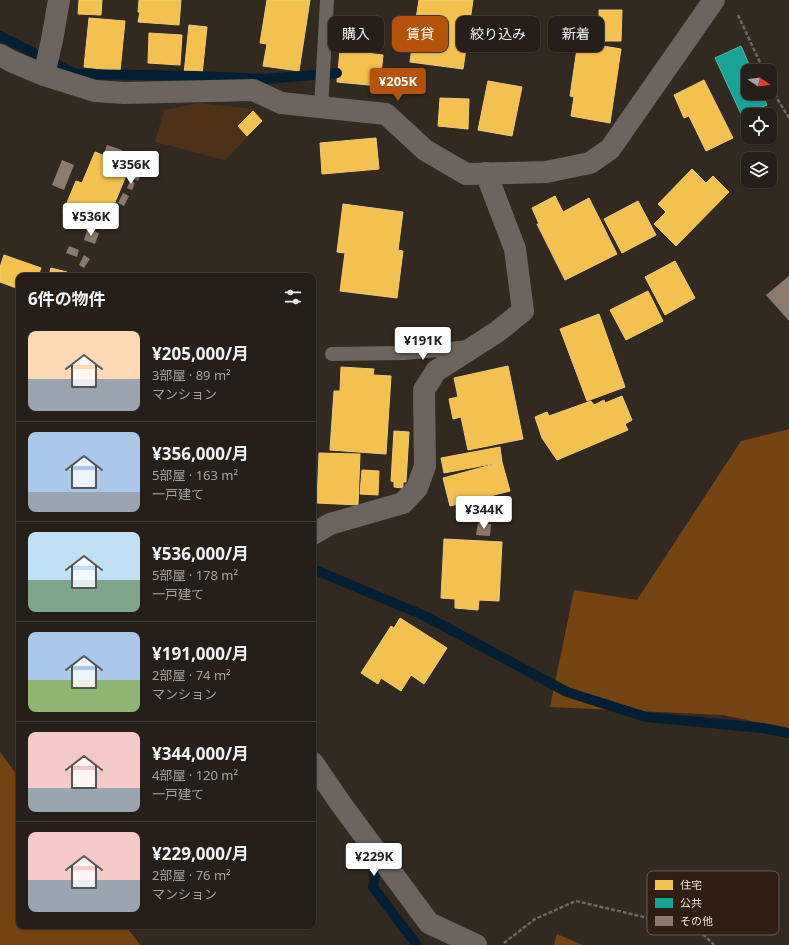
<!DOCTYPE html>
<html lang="ja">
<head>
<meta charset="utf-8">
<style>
	:root { --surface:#261f19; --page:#2e2722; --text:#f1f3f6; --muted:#a4a2a2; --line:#423d38; --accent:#b45309 }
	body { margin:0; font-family:"Noto Sans","Noto Sans JP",sans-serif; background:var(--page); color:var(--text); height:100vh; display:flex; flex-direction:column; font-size:15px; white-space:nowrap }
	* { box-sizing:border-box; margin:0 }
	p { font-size:13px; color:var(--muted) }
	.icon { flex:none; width:22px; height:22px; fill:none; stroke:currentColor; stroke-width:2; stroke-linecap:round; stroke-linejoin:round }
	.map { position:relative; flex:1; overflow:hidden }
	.panel { position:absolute; left:16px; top:273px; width:300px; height:656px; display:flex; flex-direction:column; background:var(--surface); border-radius:8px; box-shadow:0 1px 3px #0004,0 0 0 1px var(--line) }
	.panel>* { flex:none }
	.hud { position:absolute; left:328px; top:16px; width:380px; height:36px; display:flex; gap:8px }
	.needle { width:26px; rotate:103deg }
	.tools { position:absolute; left:741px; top:64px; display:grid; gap:8px }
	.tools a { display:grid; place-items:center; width:36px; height:36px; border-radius:8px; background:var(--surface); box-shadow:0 1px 3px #0004,0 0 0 1px var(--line); font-size:20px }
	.price { position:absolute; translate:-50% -34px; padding:0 9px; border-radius:4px; background:#fff; color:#222; font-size:13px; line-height:26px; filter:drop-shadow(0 1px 2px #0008) }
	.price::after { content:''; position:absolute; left:50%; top:24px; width:12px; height:9px; margin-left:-6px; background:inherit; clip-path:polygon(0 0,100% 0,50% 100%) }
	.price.on { background:var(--accent); color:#fff }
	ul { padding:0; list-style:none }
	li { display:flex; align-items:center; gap:12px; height:100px; padding:0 12px }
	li+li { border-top:1px solid var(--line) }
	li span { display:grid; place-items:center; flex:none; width:112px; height:80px; border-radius:8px; color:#555 }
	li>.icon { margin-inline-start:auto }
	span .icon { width:48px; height:48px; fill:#fffc; stroke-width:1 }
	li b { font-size:17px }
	h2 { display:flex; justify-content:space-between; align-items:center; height:48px; padding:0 12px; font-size:17px }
	.chip { padding:0 14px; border-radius:8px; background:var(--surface); box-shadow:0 1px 3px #0004,0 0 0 1px var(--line); font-size:14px; line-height:36px }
	.chip.on { background:var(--accent); color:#fff }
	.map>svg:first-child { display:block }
</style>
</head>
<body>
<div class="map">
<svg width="789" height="945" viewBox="0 0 789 945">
	<rect width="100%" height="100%" fill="#322921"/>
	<path fill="#4e3016" d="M199 103 253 109 264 120 225 160 155 142 164 110Z"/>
	<g fill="#754413">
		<path d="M789 429V729L723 715 550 707 574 590 637 600 741 441Z"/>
		<path d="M0 752 19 778V926H126L140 945H0Z"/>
		<path d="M557 934 583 945H554Z"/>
	</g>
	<g fill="#f2c14e" stroke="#f0cb78">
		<path d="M79 0H102L101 15 78 14Z"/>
		<path d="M139 0H181L179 25 138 22 140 12H138Z"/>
		<path d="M267 0H310L299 71 263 66 267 44 260 43Z"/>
		<path d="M419 0H473L463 69 410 62 413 41 408 40 412 18 416 19Z"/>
		<path d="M599 10H622L621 41H599Z"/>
		<path d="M89 18 125 21 120 71 84 67Z"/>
		<path d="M189 25 207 27 202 75 184 74Z"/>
		<path d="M149 33 182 35 180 65 148 63Z"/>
		<path d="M578 42 621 49 610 123 571 116 574 97 570 96Z"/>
		<path d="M340 50 383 55 381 74 397 75 395 92 379 91V86L337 82Z"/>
		<path d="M704 80 733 138 706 151 689 116 684 118 674 95Z"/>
		<path d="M488 81 522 87 512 136 478 130Z"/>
		<path d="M440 98 469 99 468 129 438 126Z"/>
		<path d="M253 111 262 121 247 136 238 126Z"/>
		<path d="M376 138 379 169 322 174 320 143Z"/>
		<path d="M95 152 130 166 104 229 63 212 76 181 82 183Z"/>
		<path d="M692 169 706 183 713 176 729 192 676 246 654 224 666 212 658 204Z"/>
		<path d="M555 196 563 212 589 198 617 254 565 280 537 224H539L532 208Z"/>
		<path d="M638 201 656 235 622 253 604 219Z"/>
		<path d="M343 204 403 212 398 250 403 251 397 298 340 291 345 253 337 252Z"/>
		<path d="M4 255 41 268 38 276H19V289L0 282V267Z"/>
		<path d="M675 261 695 298 665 315 645 277Z"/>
		<path d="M51 268 67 272 65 276H49Z"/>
		<path d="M648 291 663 321 626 340 610 310Z"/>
		<path d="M599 314 625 387 587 401 560 329Z"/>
		<path d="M508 366 523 439 468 450 461 417 453 419 449 399 458 397 454 378Z"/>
		<path d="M341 367 374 369 373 375 391 376 386 454 330 450 334 391H340Z"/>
		<path d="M622 396 632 420 625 424 628 430 557 460 542 438 535 417 547 412 549 416 591 401 594 405 604 400 605 403Z"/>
		<path d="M394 431 409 432 406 482H403V488L394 487V482L391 481Z"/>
		<path d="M500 447 502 462 444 473 441 458Z"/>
		<path d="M319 453 360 454 358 505 317 503Z"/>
		<path d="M502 462 510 491 450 506 443 478Z"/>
		<path d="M362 470 379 471 378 495 360 494Z"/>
		<path d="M444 539 502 542 499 601 479 600 478 610 455 608V599L441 598Z"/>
		<path d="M400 618 447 648 424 684 411 675 401 691 381 678 378 684 361 673 391 626 394 628Z"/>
	</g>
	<path fill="#17a398" stroke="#57b6ac" d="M741 46 752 71H748V93H762L767 105 742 116 715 58Z"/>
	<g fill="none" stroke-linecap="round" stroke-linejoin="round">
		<g stroke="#041f34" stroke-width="10">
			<path d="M0 36 76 74 196 76 265 79 337 73"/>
			<path d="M313 569 425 616 567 692 646 717 763 728 789 733"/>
			<path d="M371 858 376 864 373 887 417 945"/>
		</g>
	</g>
	<g fill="#8c7b6d">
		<path d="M107 145 122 150 119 158 104 153Z"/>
		<path d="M126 151 136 155 134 161 124 157Z"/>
		<path d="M62 160 74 165 64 190 52 185Z"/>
		<path d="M137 168 143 171 138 181 132 178Z"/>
		<path d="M130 180 135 183 132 190 127 188Z"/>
		<path d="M123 193 129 196 124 206 118 203Z"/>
		<path d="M87 230 99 233 95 244 84 240Z"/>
		<path d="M69 246 79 250 77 257 66 253Z"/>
		<path d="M84 255 90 259 84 268 79 265Z"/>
		<path d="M789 276V321L766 295Z"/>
		<path d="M478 523 491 524 490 536 476 535Z"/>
	</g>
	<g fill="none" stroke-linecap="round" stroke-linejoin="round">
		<g stroke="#6e6862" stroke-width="2.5" stroke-dasharray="4 2" stroke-linecap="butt">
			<path d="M738 15 764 71"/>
			<path d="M770 83 778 100 789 118"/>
			<path d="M504 943 535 919 576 901 699 930 714 945"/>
		</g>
		<g stroke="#6c645e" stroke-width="14">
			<path d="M321 108 327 0"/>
			<path d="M332 354 404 353 470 347"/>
		</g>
		<g stroke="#6c645e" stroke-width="22">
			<path d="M0 55 11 61 44 75 95 91 124 93 253 90 281 103 386 114 425 150 466 174 546 172 590 163 610 149 714 0"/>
			<path d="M44 75 52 40 59 0"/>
			<path d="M313 534 330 524 403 503 417 488 425 466 424 390 436 371 497 332 523 311 515 249 486 173"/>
			<path d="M313 763 341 804 429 923 476 945"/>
		</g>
	</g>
	<rect x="647" y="871" width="132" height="64" rx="6" fill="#2f1e11" stroke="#68594d" stroke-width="1"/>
	<rect x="655" y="880" width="18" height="10" fill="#f2c14e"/>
	<rect x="655" y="898" width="18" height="10" fill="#17a398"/>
	<rect x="655" y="916" width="18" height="10" fill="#8c7b6d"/>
	<g font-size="11" fill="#ede2d9">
		<text x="680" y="889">住宅</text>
		<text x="680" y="907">公共</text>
		<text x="680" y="925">その他</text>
	</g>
</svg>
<div class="tools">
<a><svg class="needle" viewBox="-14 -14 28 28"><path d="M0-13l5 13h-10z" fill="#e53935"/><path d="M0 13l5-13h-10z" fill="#a4a2a2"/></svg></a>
<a><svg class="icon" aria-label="locate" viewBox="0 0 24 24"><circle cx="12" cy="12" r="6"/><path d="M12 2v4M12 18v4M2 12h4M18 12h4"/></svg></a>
<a><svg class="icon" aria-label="layers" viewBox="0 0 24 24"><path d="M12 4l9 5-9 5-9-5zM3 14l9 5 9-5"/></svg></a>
</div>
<b class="price on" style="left:398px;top:102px">¥205K</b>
<b class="price" style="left:131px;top:185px">¥356K</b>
<b class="price" style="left:91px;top:237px">¥536K</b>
<b class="price" style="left:423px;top:361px">¥191K</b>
<b class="price" style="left:484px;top:530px">¥344K</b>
<b class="price" style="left:374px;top:877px">¥229K</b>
<div class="hud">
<a class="chip">購入</a>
<a class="chip on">賃貸</a>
<a class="chip">絞り込み</a>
<a class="chip">新着</a>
</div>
<section class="panel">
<h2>6件の物件<svg class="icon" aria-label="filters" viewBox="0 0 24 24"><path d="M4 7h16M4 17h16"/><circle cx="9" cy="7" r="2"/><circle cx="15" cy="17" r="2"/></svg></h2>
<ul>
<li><span style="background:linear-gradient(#ffd9b3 60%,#9aa5b1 0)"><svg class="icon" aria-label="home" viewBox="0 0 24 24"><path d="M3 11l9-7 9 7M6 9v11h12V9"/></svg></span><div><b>¥205,000/月</b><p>3部屋 · 89 m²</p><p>マンション</p></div></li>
<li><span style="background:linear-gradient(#a9c7e8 75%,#9aa5b1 0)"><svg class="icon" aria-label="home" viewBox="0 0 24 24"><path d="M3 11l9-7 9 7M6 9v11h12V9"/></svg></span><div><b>¥356,000/月</b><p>5部屋 · 163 m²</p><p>一戸建て</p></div></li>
<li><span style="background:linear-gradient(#bfe0f5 60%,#7fa58c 0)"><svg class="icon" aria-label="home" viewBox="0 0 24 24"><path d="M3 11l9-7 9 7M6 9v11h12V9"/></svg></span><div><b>¥536,000/月</b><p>5部屋 · 178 m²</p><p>一戸建て</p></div></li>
<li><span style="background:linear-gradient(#a9c7e8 60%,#8fb573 0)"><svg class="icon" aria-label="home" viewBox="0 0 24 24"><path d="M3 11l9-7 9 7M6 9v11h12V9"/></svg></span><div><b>¥191,000/月</b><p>2部屋 · 74 m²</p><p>マンション</p></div></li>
<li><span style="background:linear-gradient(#f6c9c9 70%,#9aa5b1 0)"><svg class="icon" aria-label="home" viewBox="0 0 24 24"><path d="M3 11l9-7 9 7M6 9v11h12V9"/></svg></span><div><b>¥344,000/月</b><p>4部屋 · 120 m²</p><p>一戸建て</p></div></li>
<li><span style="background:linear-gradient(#f6c9c9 60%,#9aa5b1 0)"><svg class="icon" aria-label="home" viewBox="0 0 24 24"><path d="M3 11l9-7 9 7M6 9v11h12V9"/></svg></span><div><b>¥229,000/月</b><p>2部屋 · 76 m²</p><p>マンション</p></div></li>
</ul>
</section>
</div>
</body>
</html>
